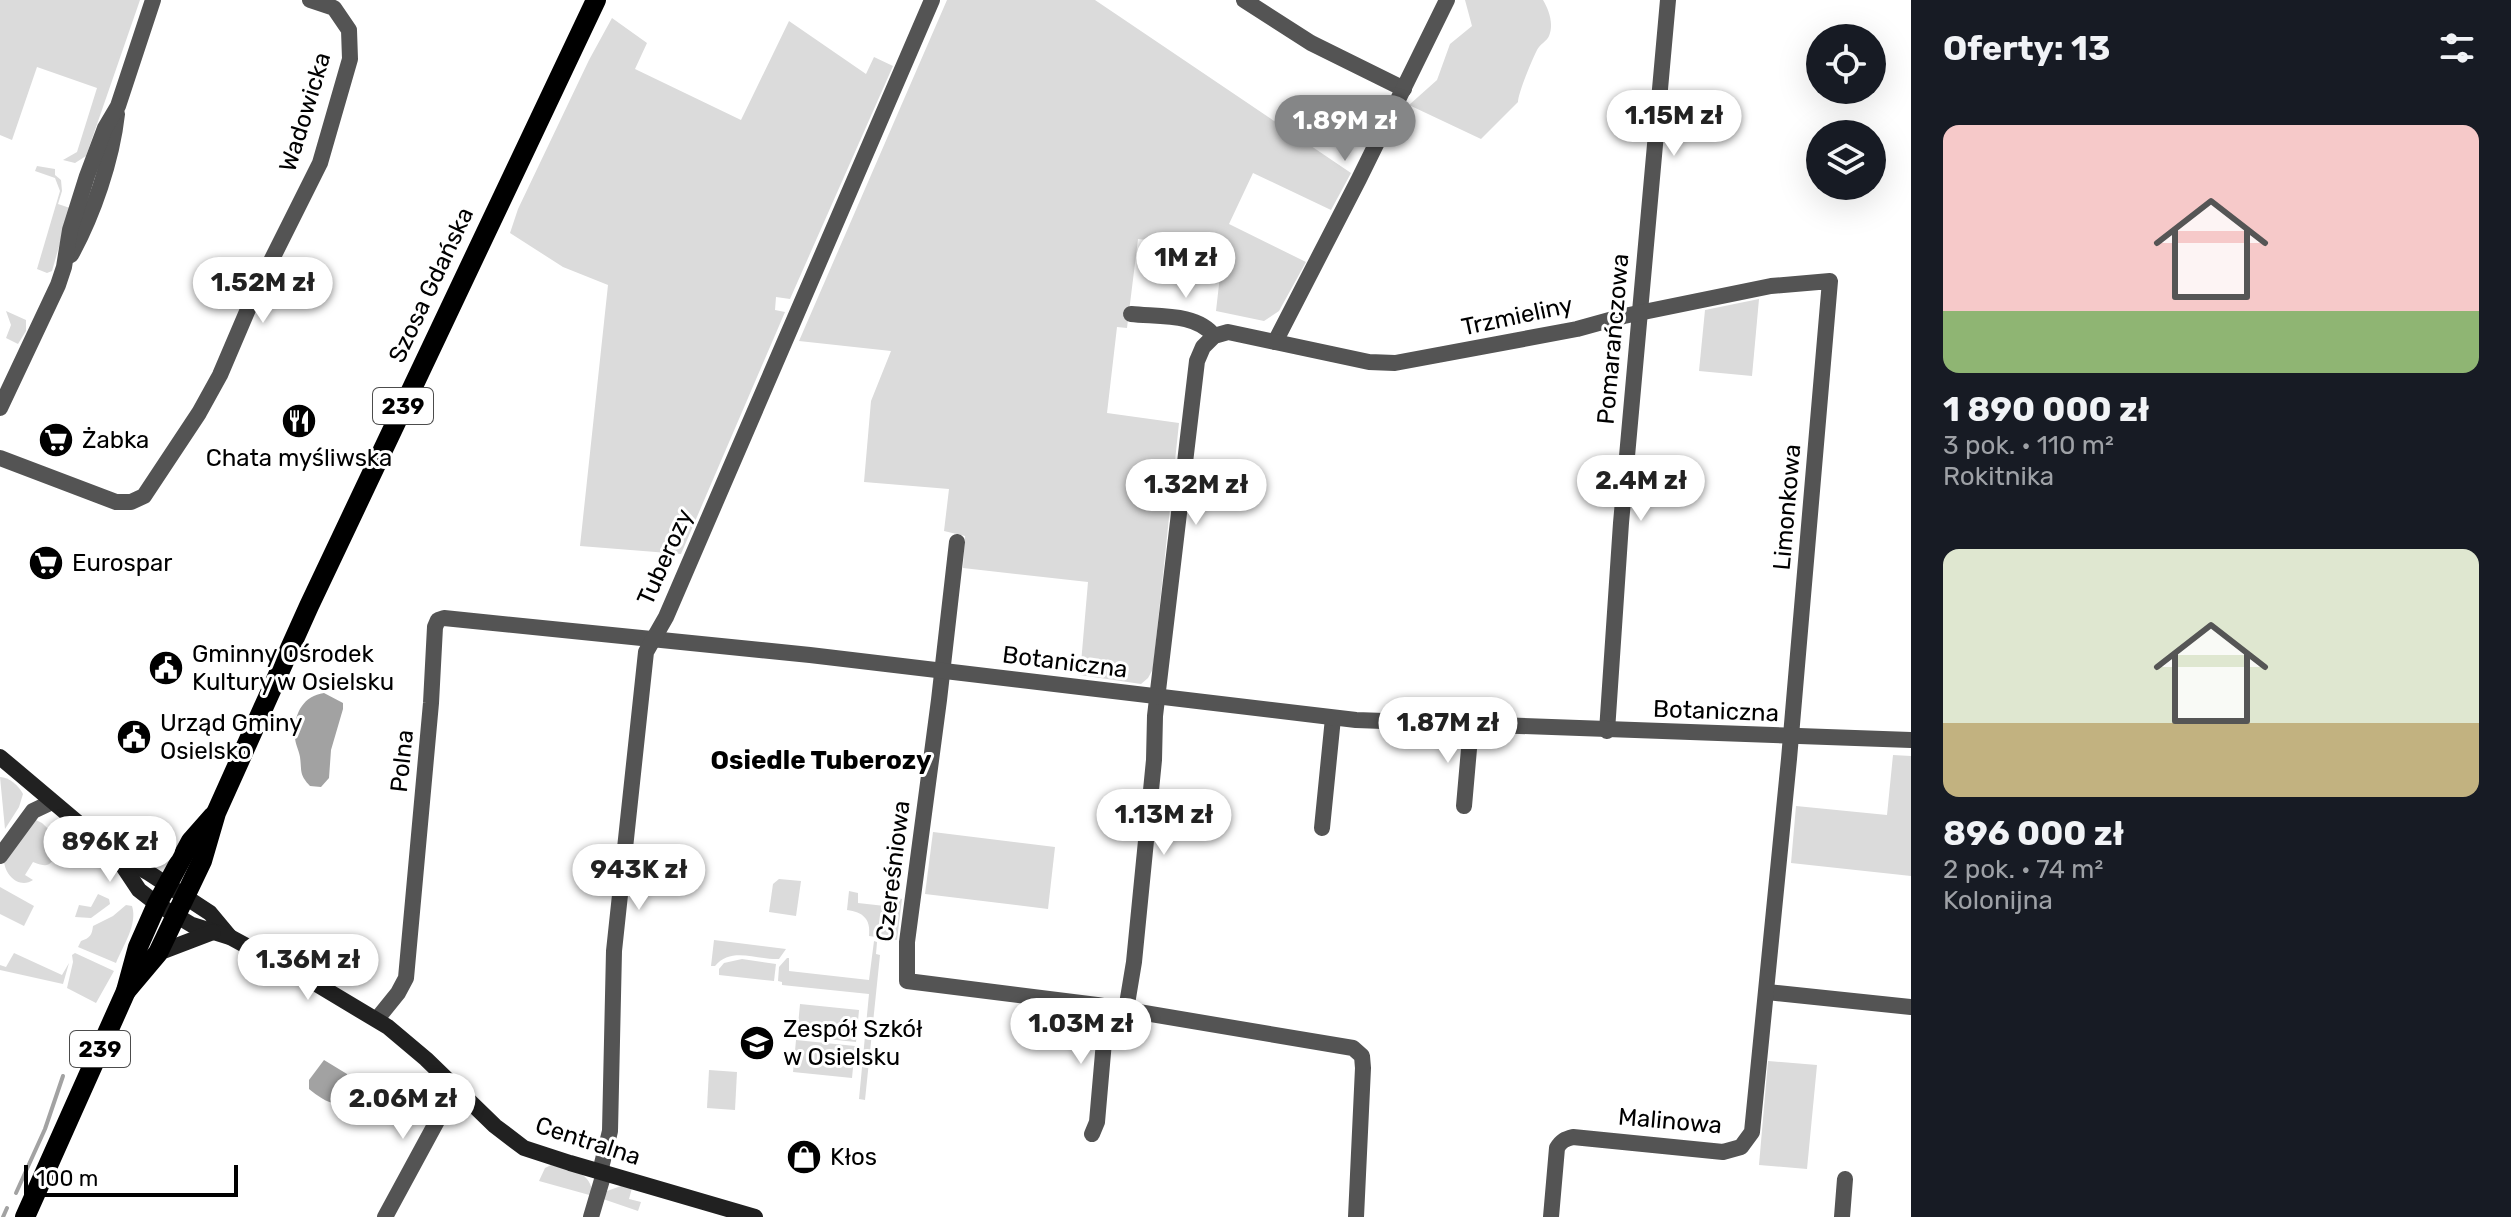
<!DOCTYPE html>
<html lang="pl">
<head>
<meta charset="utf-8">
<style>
	:root { --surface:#171b24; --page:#242831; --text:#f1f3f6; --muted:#9ea1a6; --accent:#858687 }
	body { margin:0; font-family:Rubik,sans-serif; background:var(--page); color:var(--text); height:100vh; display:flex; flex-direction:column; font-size:30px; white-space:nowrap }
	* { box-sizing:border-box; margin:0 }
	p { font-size:26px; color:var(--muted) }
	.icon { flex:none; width:44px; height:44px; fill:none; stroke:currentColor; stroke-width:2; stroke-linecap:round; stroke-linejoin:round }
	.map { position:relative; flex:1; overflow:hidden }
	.drawer { display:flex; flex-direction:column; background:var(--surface); width:600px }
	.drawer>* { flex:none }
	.tools { position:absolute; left:1806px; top:24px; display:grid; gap:16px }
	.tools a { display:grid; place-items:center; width:80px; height:80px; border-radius:50%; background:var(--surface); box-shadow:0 8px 32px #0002; font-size:40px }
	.scale { position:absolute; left:24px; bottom:20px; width:214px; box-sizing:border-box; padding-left:8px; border:4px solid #000; border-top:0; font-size:22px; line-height:28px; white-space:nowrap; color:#000; -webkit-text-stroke:6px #fff; paint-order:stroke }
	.price { position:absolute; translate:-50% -68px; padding:0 18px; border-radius:28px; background:#fff; color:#222; font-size:26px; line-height:52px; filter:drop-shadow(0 2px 4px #0008) }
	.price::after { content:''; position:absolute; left:50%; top:48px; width:24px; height:18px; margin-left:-12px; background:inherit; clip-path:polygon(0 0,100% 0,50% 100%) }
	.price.active { background:var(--accent); color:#fff }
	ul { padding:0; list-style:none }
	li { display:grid; align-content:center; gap:16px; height:424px; padding:0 32px }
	li span { display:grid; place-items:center; height:248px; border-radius:16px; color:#555 }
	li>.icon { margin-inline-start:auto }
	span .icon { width:144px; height:144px; fill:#fffc; stroke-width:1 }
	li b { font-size:34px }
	h2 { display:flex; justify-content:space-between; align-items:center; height:96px; padding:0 32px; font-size:34px }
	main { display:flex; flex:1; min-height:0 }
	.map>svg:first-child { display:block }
</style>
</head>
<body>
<main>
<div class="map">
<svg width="1911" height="1217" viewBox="0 0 1911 1217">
	<rect width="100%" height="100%" fill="#fff"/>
	<g fill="#dbdbdb">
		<path d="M0 0H140L86 156 75 163 63 160 77 152 97 88 37 67 12 140 0 135Z"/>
		<path d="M947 0H1095L1351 173 1331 210 1253 173 1229 224 1306 262 1279 311 1264 321 1216 311 1223 249 1138 239 1127 328 1117 327 1107 413 1179 423 1153 669 1148 678 1141 684 1080 675 1088 582 963 568 965 536 944 531 949 489 864 482 871 401 891 351 799 341Z"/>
		<path d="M1465 0H1543C1549 10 1554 24 1549 36 1547 41 1540 44 1537 50 1532 60 1518 93 1518 102L1481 139 1409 105 1437 80 1450 44 1472 26Z"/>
		<path d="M612 18 647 43 635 69 741 120 789 21 866 74 874 57 893 66 790 299 776 297 775 310 785 312 681 554 580 546 608 285 563 267 510 233 518 209 589 60Z"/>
		<path d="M37 166 55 169V175L61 180 62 191 58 204 70 208 52 271 47 273 37 269 60 191 55 178 35 171Z"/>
		<path d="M1759 299 1752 376 1699 371 1705 310Z"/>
		<path d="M6 311 26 320V331L18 344 6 338 11 325Z"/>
		<path d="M1893 755 1911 756V876L1791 863 1796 806 1887 815Z"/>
		<path d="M0 777C9 777 19 786 23 794L19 807 5 829Z"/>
		<path d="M34 819 42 823 89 868 58 853C49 866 49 868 33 862L25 875 33 880C20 889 5 876 4 861Z"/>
		<path d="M933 832 1055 847 1048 909 925 894Z"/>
		<path d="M779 879 801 881 796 916 769 912 773 884Z"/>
		<path d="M0 887 34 906 24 926 0 914Z"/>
		<path d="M849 891 858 893V903L894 907 896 897 902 899 897 940 869 936C871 919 863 912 847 910Z"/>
		<path d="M98 894 109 899 110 904 91 918 75 917 79 905 91 907Z"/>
		<path d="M126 905 132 906C138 924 123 946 116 963L78 947 81 941C90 938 92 935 93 926L113 916Z"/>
		<path d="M714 940 786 949 779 959C757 960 731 946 715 966H711Z"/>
		<path d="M874 941 877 942 876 954 880 955 865 1100 859 1099 869 994 782 985V982L778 981 779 967 787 958H789V971L869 980Z"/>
		<path d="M14 953 62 975 69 963 63 984 0 970V965L6 967Z"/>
		<path d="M75 953 114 971 96 1003 67 988 73 962 72 955Z"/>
		<path d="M742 959 776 964 774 981 719 975V969L724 963Z"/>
		<path d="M800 1004 859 1010 856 1042 797 1036Z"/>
		<path d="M796 1040 855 1046 852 1078 793 1072Z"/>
		<path d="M1768 1061 1817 1065 1807 1169 1759 1165Z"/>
		<path d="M709 1070 737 1072 735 1110 707 1108Z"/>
		<path d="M551 1165C572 1171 591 1170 593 1196L539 1181 545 1168Z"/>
		<path d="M621 1186 632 1188 629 1199 641 1202 638 1211 603 1199 607 1191Z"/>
	</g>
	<g fill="#a2a2a2">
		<path d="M324 693 343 703V709L331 750 329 778 321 787 310 786C299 774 302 772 300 757 299 750 295 744 295 737 293 716 302 696 324 693Z"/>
		<path d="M324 1060 347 1074 349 1089 340 1103C329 1105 318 1096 309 1089V1080Z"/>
	</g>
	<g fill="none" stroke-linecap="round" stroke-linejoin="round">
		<g stroke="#a2a2a2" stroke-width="4">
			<path d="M16 1193 45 1129 63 1076"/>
			<path d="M3 1217 7 1208"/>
		</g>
		<g stroke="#545454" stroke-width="16">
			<path d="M1244 0 1311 43 1404 89"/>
			<path d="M71 255C93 215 112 160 117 114"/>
			<path d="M1131 314C1158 317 1197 313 1214 336"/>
			<path d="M1275 342 1359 179 1447 0"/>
			<path d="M0 408 58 285 64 267 70 230 87 176 105 128 118 106 153 0"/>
			<path d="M0 458 116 502H131L144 496 199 413 220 375 255 293 320 163 350 59 349 30 334 8 310 0"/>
			<path d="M957 542 939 700 907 942V981L1097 1005 1353 1048 1362 1056 1363 1068 1356 1217"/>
			<path d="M1607 731 1621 523 1668 0"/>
			<path d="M1464 806 1471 726"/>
			<path d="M1322 828 1333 718"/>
			<path d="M0 856 33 811 52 802"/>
			<path d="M1767 992 1911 1007"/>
			<path d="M1126 1010 1134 962 1154 760 1155 716 1197 361 1203 347 1214 336 1228 332 1369 362 1395 363 1577 329 1624 316 1771 286 1830 281 1789 759 1752 1132 1741 1147 1723 1152 1573 1137C1565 1139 1561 1141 1557 1148L1551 1217"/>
			<path d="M377 1019 398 993 406 978 431 703 435 627 438 620 444 618 810 655 1356 720 1911 740"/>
			<path d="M1092 1134 1097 1122 1107 1007"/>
			<path d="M600 1172 610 1131 614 951 646 652 666 617 932 0"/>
			<path d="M385 1217 449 1099 457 1089"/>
			<path d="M591 1217 604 1173"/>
			<path d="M1842 1217 1845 1179"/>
		</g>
		<g stroke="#212121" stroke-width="16">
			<path d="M0 757 115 854 149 873 210 913 230 937"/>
			<path d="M115 854 139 890 157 904 192 925 230 937 313 982 388 1027 426 1059 495 1126 524 1148 570 1163 755 1217"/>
			<path d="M158 953 213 932"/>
		</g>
		<g stroke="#000" stroke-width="20">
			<path d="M126 991 158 953 202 861 216 813 309 606 596 0"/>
			<path d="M25 1217 126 991 138 947 157 904 191 841 213 816"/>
		</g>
	</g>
	<defs>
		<g id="restaurant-disc" transform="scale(1.8)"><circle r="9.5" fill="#000" stroke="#fff"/><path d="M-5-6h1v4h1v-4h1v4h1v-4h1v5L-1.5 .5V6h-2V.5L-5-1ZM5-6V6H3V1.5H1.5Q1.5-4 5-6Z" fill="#fff"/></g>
		<g id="supermarket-disc" transform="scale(1.8)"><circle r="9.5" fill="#000" stroke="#fff"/><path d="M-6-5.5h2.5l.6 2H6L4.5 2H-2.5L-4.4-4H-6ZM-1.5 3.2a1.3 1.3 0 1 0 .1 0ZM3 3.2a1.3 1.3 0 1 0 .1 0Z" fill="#fff"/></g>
		<g id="civic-disc" transform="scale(1.8)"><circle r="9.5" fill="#000" stroke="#fff"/><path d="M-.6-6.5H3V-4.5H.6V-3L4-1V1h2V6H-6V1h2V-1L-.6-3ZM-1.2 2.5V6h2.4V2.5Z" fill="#fff"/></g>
		<g id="school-disc" transform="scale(1.8)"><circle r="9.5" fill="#000" stroke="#fff"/><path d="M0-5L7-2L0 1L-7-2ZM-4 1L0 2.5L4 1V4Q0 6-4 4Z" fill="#fff"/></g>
		<g id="shop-disc" transform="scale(1.8)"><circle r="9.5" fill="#000" stroke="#fff"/><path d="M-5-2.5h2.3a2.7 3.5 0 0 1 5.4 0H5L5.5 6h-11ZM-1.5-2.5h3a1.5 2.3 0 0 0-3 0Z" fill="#fff"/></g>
	</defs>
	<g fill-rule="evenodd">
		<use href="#restaurant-disc" x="299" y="421"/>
		<use href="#supermarket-disc" x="56" y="440"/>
		<use href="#supermarket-disc" x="46" y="563"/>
		<use href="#civic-disc" x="166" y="668"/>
		<use href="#civic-disc" x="134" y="737"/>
		<use href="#school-disc" x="757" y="1043"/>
		<use href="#shop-disc" x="804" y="1157"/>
	</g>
	<g text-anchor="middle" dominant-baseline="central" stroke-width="6" stroke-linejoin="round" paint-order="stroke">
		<g fill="#fff" stroke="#4c4c4c" stroke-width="2">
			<rect x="373" y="388" width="60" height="36" rx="6"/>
			<rect x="70" y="1031" width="60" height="36" rx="6"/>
		</g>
		<g font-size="22" font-weight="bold" fill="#000">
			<text x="403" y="406">239</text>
			<text x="100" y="1049">239</text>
		</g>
		<g font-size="24" fill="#000" stroke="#fff">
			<text transform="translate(305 112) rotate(-73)">Wadowicka</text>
			<text transform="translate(431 285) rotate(-65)">Szosa Gdańska</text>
			<text transform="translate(1517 316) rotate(-12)">Trzmieliny</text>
			<text transform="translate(1613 339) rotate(-85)">Pomarańczowa</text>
			<text transform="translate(1787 507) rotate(-85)">Limonkowa</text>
			<text transform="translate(665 557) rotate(-66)">Tuberozy</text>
			<text transform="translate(1065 662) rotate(7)">Botaniczna</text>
			<text transform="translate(1716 711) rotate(2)">Botaniczna</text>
			<text transform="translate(402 761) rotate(-84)">Polna</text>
			<text transform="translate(893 871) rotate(-83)">Czereśniowa</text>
			<text transform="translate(1670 1121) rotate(5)">Malinowa</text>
			<text transform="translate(588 1141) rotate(18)">Centralna</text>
		</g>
		<g font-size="24" fill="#000" stroke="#fff" text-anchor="start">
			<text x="82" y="440">Żabka</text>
			<text x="299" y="458" text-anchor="middle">Chata myśliwska</text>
			<text x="72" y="563">Eurospar</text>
			<text x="192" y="654">Gminny Ośrodek<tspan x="192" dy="28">Kultury w Osielsku</tspan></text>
			<text x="160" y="723">Urząd Gminy<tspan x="160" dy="28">Osielsko</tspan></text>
			<text x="783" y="1029">Zespół Szkół<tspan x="783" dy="28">w Osielsku</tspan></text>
			<text x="830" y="1157">Kłos</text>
		</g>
		<g font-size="26" font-weight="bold" fill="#000" stroke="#fff">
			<text x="821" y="760">Osiedle Tuberozy</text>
		</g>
	</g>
</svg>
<div class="tools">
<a><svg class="icon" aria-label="locate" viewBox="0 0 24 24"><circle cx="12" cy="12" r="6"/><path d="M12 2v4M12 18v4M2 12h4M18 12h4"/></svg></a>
<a><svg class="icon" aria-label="layers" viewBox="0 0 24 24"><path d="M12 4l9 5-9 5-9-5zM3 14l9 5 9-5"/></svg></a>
</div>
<div class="scale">100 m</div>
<b class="price" style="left:1674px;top:158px">1.15M zł</b>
<b class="price active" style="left:1345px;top:163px">1.89M zł</b>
<b class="price" style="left:1186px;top:300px">1M zł</b>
<b class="price" style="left:263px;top:325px">1.52M zł</b>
<b class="price" style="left:1641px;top:523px">2.4M zł</b>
<b class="price" style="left:1196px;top:527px">1.32M zł</b>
<b class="price" style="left:1448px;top:765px">1.87M zł</b>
<b class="price" style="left:1164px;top:857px">1.13M zł</b>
<b class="price" style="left:110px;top:884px">896K zł</b>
<b class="price" style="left:639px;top:912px">943K zł</b>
<b class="price" style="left:308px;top:1002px">1.36M zł</b>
<b class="price" style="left:1081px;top:1066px">1.03M zł</b>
<b class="price" style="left:403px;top:1141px">2.06M zł</b>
</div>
<section class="drawer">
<h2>Oferty: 13<svg class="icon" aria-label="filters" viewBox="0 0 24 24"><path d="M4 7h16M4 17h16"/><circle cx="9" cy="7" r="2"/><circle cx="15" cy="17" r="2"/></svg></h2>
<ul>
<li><span style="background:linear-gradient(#f6c9c9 75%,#8fb573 0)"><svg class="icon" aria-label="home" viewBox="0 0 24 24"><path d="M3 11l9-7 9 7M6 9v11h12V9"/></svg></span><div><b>1 890 000 zł</b><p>3 pok. · 110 m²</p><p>Rokitnika</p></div></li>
<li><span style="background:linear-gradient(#dfe7d0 70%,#c2b280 0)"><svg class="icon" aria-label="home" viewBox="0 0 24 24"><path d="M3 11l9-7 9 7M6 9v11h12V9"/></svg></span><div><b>896 000 zł</b><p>2 pok. · 74 m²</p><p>Kolonijna</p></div></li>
</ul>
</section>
</main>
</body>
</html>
